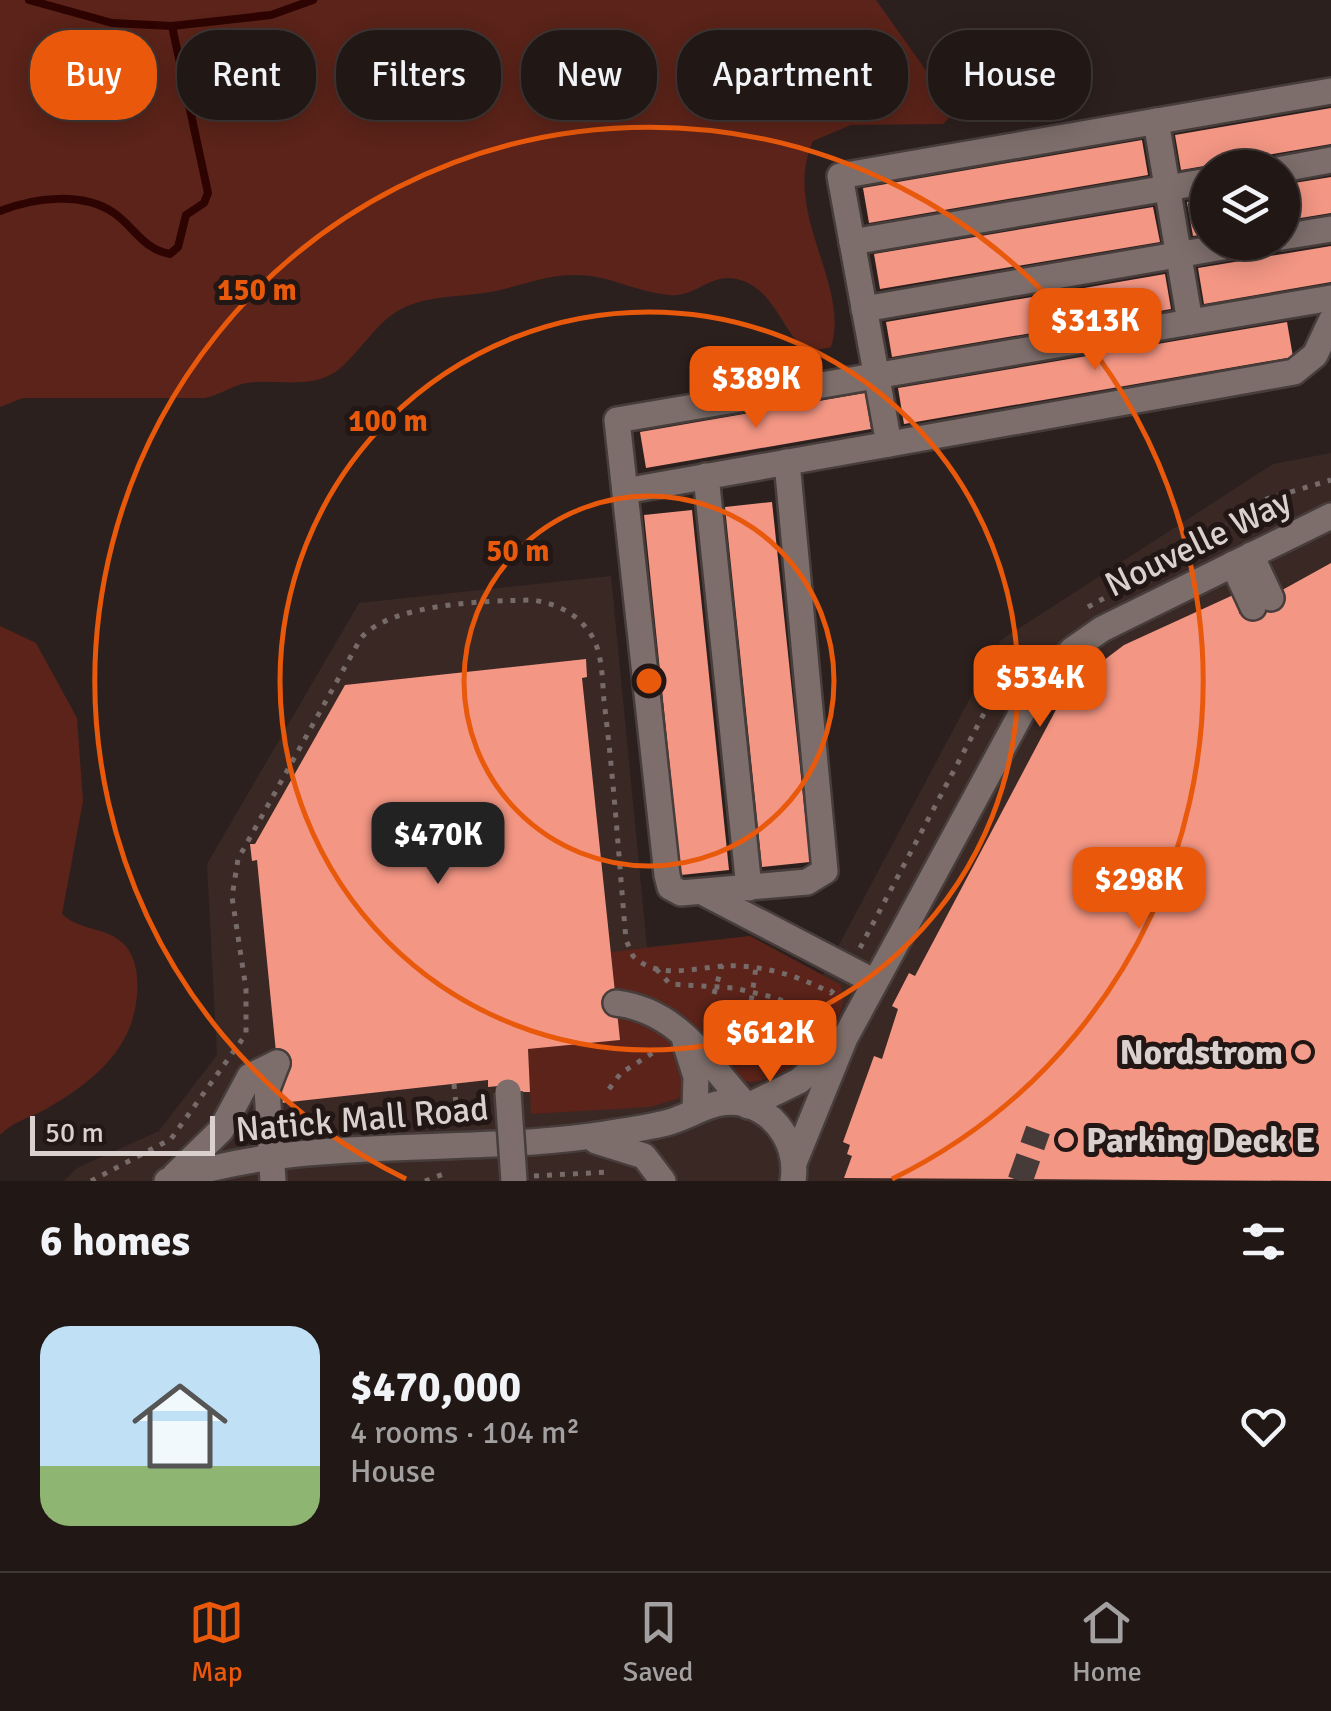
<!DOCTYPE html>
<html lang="en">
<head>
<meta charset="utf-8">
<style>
	:root { --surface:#211816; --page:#29211f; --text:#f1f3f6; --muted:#a2a0a1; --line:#3e3735; --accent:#ea580c }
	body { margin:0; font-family:Signika,sans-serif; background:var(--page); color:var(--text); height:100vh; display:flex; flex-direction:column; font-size:38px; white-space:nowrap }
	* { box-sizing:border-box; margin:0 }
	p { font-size:32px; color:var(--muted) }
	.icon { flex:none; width:55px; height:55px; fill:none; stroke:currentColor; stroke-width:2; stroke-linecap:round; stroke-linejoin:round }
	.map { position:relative; height:1181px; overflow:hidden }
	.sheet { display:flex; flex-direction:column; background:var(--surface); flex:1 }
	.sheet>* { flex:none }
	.banner { position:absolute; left:30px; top:30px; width:1272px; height:90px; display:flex; gap:20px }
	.tools { position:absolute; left:1190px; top:150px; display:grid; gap:20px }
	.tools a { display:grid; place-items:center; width:110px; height:110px; border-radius:50%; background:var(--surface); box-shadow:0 5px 25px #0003,0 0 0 2px var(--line); font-size:50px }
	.scale { position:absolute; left:30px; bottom:25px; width:185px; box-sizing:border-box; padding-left:10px; border:5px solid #dad1cf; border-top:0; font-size:28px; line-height:35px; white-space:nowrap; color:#dad1cf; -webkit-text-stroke:8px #221714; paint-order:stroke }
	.price { position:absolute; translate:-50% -85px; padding:0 22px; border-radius:20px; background:var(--accent); color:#fff; font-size:32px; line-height:65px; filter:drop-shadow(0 2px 5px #0008) }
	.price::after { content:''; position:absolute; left:50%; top:60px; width:30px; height:22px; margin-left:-15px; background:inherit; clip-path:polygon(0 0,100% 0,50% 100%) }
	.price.current { background:#222; color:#fff }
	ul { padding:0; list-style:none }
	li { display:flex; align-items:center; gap:30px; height:250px; padding:0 40px }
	li span { display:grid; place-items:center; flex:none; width:280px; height:200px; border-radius:30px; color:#555 }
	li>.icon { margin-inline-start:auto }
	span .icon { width:120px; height:120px; fill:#fffc; stroke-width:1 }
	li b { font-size:42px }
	h2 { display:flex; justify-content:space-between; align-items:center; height:120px; padding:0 40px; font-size:42px }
	.chip { padding:0 35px; border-radius:40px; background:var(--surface); box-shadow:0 5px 25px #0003,0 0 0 2px var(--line); font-size:35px; line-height:90px }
	.chip.current { background:var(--accent); color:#fff }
	.dock { display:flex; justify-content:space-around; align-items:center; height:140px; border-top:2px solid var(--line); background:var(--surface); font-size:28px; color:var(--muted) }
	.dock a { display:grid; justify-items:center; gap:5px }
	.dock .current { color:var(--accent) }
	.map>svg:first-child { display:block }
</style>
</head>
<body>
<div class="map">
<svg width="1331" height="1181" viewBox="0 0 1331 1181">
	<rect width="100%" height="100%" fill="#2c201e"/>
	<path fill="#3a2824" d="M1331 453V1181H64L77 1168 159 1131 217 1055 207 864 359 603 611 576 647 947 750 936 823 975 1001 640 1273 464Z"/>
	<g fill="#5b2319">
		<path d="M0 0H876L949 103 950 117 943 124 851 125 813 141C781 212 851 285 831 347L807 352C784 333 776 297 748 283 713 266 700 298 669 295 635 292 608 274 573 275 542 275 514 289 484 293 451 298 417 295 389 317 371 331 348 367 330 375 305 388 274 379 247 383 234 385 219 395 205 398H23L0 407Z"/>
		<path d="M0 626 36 643 77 718 83 801 62 914C80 932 112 926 128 949 139 966 139 989 135 1009 126 1056 86 1086 46 1109 29 1118 14 1121 0 1135Z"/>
		<path d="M750 936 841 985C856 1029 782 1089 741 1081 704 1038 674 997 614 988L611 952Z"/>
		<path d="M617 1014C666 1028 689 1044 683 1097L650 1107 531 1114 528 1049 619 1040Z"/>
	</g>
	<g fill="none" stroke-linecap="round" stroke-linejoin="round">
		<g stroke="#2d0401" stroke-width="8">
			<path d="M172 26 271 15 313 0"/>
			<path d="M0 211C33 198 82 191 114 213 134 227 143 249 170 254L178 247 186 215 204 203 208 193 172 26 112 23 29 0"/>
		</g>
	</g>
	<g fill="#f39684">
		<path d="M1331 108V144L1181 170 1175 135Z"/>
		<path d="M1142 140 1148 175 869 223 863 188Z"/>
		<path d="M1331 177V213L1282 221V185Z"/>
		<path d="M1208 198V234L1193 236 1187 202Z"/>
		<path d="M1153 207 1160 242 880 289 874 254Z"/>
		<path d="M1331 246V282L1204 304 1198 268Z"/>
		<path d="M1165 274 1171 309 892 357 886 322Z"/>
		<path d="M1287 322 1293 357 904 424 898 388Z"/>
		<path d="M865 393 871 429 646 468 640 432Z"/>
		<path d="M772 502 810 862 762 867 725 507Z"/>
		<path d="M692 510 729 870 681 875 644 515Z"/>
		<path d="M1331 563V1181L844 1178 852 1156 847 1154 850 1145 843 1142 874 1056 882 1059 898 1009 892 1006 909 973 915 976 1059 704 1083 676 1124 645 1242 591 1239 614Z"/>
		<path d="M586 659 587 677 582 678 620 1040 528 1049 530 1092H499V1086L488 1087V1080L281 1103 257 860 252 861 250 844H255L345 685Z"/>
	</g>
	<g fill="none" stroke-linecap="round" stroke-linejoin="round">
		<path stroke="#463b39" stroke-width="25" stroke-dasharray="25 12" stroke-linecap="butt" d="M1020 1181 1038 1130"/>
		<g stroke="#473e3c" stroke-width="30">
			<g id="minor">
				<path d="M1156 121 1190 322"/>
				<path d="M1282 169 1331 160"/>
				<path d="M1282 237 1331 229"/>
				<path d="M852 242 1208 181"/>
				<path d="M864 309 1252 242"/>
				<path d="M889 444 840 176 1331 91"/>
				<path d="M787 462 825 871 807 882 681 893 670 887 667 875 617 420 1331 298"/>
				<path d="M706 476 749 888"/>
				<path d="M625 491 1294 372 1315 355 1331 321"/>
				<path d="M1251 555 1271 598"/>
				<path d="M1233 564 1253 607"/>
				<path d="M704 893 875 982"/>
				<path d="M616 1003C679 1011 706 1061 745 1104"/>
				<path d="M685 1042 696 1077 695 1111"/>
				<path d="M748 1106 799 1081 839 1046"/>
				<path d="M596 1141 644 1156 663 1181"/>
				<path d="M794 1163 845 1038 1034 690 1072 650 1102 629 1331 516"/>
				<path d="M174 1176 221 1130 250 1076 277 1063"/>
				<path d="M167 1181C304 1135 450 1155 591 1136 616 1132 641 1129 666 1123 693 1116 715 1096 745 1104 779 1114 798 1147 793 1181"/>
				<path d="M273 1181 267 1089 277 1063"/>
			</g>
		</g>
		<g stroke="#766b69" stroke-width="5" stroke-dasharray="5 8" stroke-linecap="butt">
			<path d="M1088 607 1199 546 1260 501 1331 480"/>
			<path d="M860 948 987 708 1013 674"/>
			<path d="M656 969 670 984 734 988 776 998 816 1016"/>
			<path d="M714 994 722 965"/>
			<path d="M707 1025 748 1023 793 1039"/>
			<path d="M744 1052 756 967"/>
			<path d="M454 1084 456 1104"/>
			<path d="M609 1089 621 1073 659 1049"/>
			<path d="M534 1176 608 1172"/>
			<path d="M91 1181 171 1139 246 1034V989L232 897 238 859 361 638C391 603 487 601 532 600 555 603 577 613 590 633 603 652 602 679 604 701 614 781 619 860 626 940L633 956C661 984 705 963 740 966 773 968 803 978 831 993L836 987"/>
			<path d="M425 1181 449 1172"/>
		</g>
		<use href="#minor" stroke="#7d6e6b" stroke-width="25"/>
		<g stroke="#473e3c" stroke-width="30" stroke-linecap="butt">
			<path id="minor-bridge" d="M508 1092 514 1181"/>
		</g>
		<use href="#minor-bridge" stroke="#7d6e6b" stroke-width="25"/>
	</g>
	<g fill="none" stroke="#e8590c" stroke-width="5">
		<circle cx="649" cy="681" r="185"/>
		<circle cx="649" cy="681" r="369"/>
		<path d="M406 1179A554 554 0 1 1 892 1179"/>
	</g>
	<g fill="#f49d8c" stroke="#221714" stroke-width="4">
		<circle cx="1303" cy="1052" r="10"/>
		<circle cx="1066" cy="1140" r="10"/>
	</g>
	<g text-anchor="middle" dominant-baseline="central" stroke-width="10" stroke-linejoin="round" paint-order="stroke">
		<g font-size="35" fill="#dad1cf" stroke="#221714">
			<text transform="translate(1198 543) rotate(-26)">Nouvelle Way</text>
			<text transform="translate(362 1119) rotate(-5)">Natick Mall Road</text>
		</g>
		<g font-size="35" font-weight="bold" fill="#dad1cf" stroke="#221714" text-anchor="end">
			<text x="1283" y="1052">Nordstrom</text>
			<text x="1086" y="1140" text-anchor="start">Parking Deck E</text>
		</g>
	</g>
	<circle cx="649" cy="681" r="15" fill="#e8590c" stroke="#221714" stroke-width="5"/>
	<g font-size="30" text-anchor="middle" font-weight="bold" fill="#e8590c" stroke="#221714" stroke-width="10" stroke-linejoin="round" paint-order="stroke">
		<text x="257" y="300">150 m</text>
		<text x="388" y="431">100 m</text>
		<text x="518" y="561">50 m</text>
	</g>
</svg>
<div class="tools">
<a><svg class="icon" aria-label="layers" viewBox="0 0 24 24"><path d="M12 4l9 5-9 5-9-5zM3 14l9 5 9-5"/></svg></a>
</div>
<div class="scale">50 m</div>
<b class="price" style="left:1095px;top:373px">$313K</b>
<b class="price" style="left:756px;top:431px">$389K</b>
<b class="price" style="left:1040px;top:730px">$534K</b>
<b class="price current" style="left:438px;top:887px">$470K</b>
<b class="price" style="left:1139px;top:932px">$298K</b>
<b class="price" style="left:770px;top:1085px">$612K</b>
<div class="banner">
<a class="chip current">Buy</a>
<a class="chip">Rent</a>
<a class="chip">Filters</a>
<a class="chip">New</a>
<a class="chip">Apartment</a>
<a class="chip">House</a>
</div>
</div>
<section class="sheet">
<h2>6 homes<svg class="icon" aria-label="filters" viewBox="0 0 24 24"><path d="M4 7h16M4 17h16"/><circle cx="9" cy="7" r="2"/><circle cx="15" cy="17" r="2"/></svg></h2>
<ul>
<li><span style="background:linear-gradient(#bfe0f5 70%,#8fb573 0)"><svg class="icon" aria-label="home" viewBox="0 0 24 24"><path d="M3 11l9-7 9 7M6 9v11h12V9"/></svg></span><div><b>$470,000</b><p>4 rooms · 104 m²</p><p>House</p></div><svg class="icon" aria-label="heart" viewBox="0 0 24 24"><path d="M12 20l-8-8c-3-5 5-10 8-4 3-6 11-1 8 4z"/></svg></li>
</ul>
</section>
<nav class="dock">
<a class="current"><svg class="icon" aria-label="map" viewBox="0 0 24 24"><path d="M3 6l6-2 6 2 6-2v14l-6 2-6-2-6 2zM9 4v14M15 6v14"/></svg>Map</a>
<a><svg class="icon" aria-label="saved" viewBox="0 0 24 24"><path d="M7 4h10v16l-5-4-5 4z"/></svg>Saved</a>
<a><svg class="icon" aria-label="home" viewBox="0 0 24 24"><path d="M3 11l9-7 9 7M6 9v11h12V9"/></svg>Home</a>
</nav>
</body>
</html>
